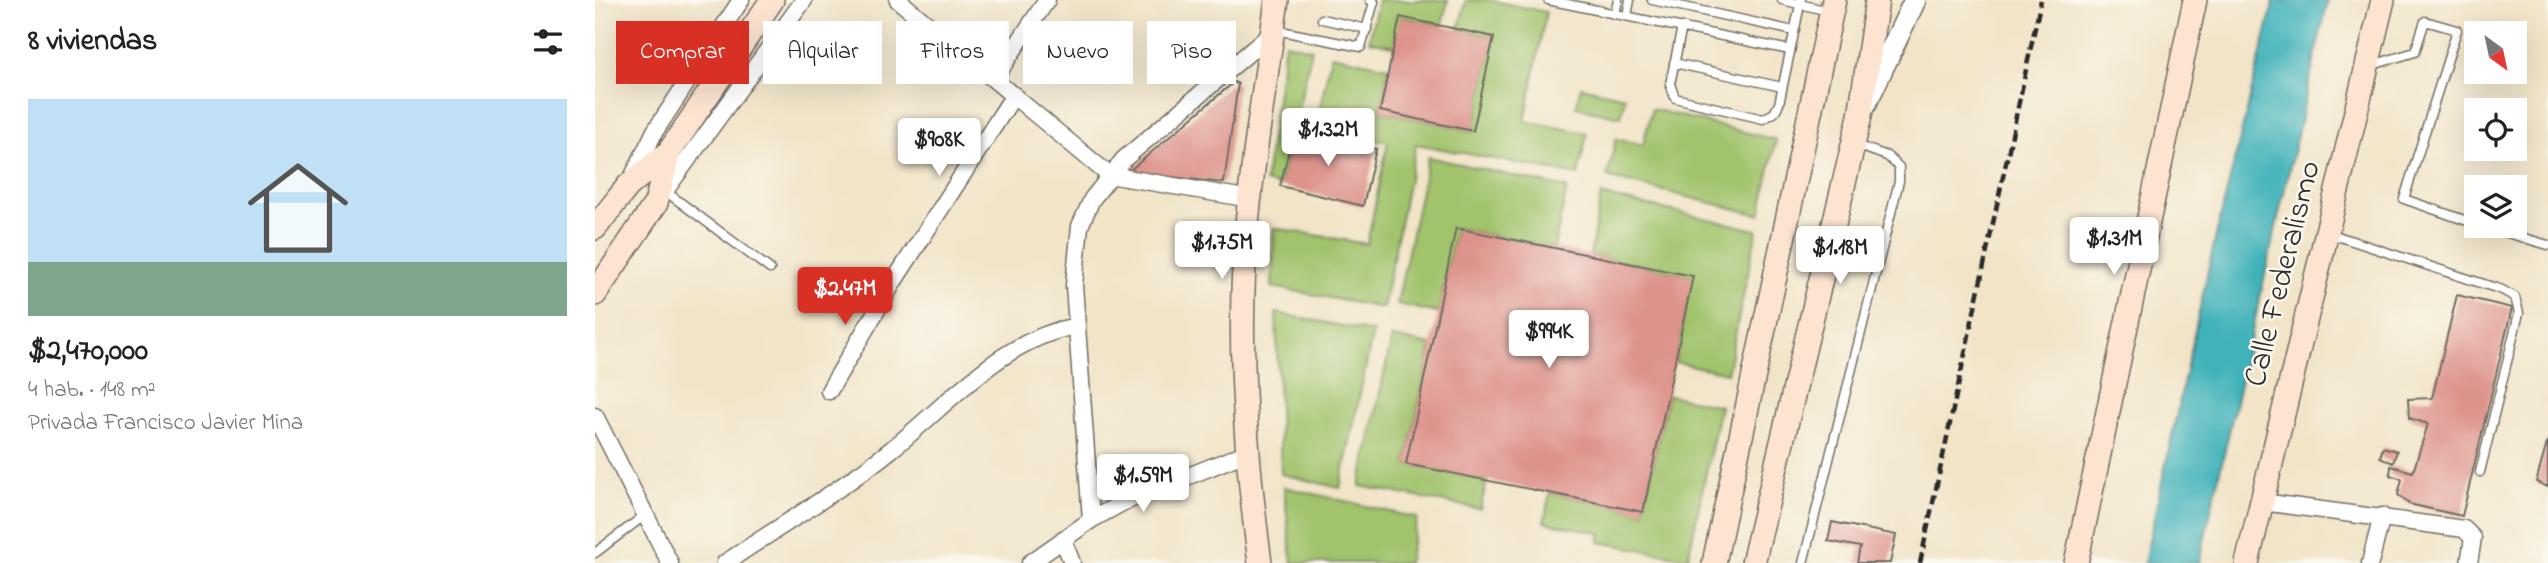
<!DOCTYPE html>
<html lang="es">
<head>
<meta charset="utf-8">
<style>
	:root { --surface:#fff; --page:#f6f6f6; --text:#222; --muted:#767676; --accent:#d93025 }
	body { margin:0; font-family:"Indie Flower",sans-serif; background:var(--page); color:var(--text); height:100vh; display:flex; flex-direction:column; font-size:26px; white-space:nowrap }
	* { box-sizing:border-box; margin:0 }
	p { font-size:23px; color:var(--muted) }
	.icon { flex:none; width:38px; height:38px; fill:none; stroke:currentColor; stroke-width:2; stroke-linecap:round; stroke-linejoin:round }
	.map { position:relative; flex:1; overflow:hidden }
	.side { display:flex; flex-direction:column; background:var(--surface); width:595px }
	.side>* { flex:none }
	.banner { position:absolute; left:21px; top:21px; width:665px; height:63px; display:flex; gap:14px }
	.needle { width:46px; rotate:147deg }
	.controls { position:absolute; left:1869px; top:21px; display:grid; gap:14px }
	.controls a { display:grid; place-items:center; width:63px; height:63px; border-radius:0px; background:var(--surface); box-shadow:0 7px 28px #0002; font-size:35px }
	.price { position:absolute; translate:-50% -60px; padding:0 16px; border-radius:7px; background:#fff; color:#222; font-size:23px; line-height:46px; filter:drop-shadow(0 2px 4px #0008) }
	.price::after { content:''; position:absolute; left:50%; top:42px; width:21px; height:16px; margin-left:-10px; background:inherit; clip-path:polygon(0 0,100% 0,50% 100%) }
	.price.on { background:var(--accent); color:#fff }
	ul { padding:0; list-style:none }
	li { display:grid; align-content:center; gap:14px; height:371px; padding:0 28px }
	li span { display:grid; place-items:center; height:217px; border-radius:0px; color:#555 }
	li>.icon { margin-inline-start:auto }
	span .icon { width:126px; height:126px; fill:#fffc; stroke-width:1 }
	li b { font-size:30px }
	h2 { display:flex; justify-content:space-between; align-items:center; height:84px; padding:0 28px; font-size:30px }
	.pill { padding:0 24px; border-radius:0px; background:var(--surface); box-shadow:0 7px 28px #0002; font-size:24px; line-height:63px }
	.pill.on { background:var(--accent); color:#fff }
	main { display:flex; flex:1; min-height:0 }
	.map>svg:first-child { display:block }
</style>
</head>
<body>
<main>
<section class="side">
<h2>8 viviendas<svg class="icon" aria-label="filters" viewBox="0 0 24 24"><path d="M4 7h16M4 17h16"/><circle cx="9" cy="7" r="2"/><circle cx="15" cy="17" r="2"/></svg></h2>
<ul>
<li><span style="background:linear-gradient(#bfe0f5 75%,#7fa58c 0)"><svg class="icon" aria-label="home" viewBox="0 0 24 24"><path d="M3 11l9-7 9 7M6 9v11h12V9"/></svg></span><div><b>$2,470,000</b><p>4 hab. · 148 m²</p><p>Privada Francisco Javier Mina</p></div></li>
</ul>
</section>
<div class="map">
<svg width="1953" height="563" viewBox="0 0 1953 563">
	<rect width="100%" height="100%" fill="#fbf7ec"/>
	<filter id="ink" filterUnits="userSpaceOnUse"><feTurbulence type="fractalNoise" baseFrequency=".0143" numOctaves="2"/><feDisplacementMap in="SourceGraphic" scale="14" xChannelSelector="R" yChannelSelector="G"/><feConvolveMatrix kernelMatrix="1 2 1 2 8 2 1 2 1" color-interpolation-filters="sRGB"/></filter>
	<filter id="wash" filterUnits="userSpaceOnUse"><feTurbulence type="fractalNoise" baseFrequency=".00686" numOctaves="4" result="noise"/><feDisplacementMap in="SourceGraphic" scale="28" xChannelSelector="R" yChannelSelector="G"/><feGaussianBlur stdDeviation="1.57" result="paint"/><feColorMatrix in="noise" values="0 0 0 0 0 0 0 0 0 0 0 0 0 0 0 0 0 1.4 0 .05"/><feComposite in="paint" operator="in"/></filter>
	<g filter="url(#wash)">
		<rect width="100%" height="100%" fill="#f1e4c7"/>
		<g fill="#a0c36c" stroke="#66774c" stroke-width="2">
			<path d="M783 0H853L847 25 806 17 799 46 774 41Z"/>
			<path d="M871 0H894L951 12 930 121 992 133 983 175 821 144 788 308 677 287 679 228 772 244 793 142 721 128 736 55 794 67 785 111 878 131 899 37 864 29Z"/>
			<path d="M690 43 717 49 685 186 670 182Z"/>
			<path d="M986 87 1030 97 1026 117 981 107Z"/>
			<path d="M1057 109 1181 140 1165 215 1012 177 1021 139 1048 145Z"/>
			<path d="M833 157 972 188 959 248 861 228 843 313 802 304Z"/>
			<path d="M1006 195 1162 230 1132 373 1080 362 1097 276 995 255Z"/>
			<path d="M681 313 778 332 745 488 686 474Z"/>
			<path d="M797 337 836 345 811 464 892 480 885 509 765 486Z"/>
			<path d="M1073 395 1125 406 1093 558 1004 542 1006 533 949 522 955 493 1048 512Z"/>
			<path d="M689 487 822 518 813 563H697Z"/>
		</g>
		<path fill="#41b2ba" stroke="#366e72" stroke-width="2" d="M1679 0H1733L1604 563H1549L1618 248Z"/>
		<g id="blocks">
			<g fill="#dd928b">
				<path d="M805 17 899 37 878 131 785 111Z"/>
				<path d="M639 82 643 84 629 183 533 172Z"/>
				<path d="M699 130 781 149 768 206 685 186Z"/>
				<path d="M861 228 1098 276 1048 512 811 464Z"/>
				<path d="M1862 295 1917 308 1867 516 1814 504 1803 495 1807 479 1795 475 1796 466 1818 472 1833 424 1814 418 1813 399 1837 398Z"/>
				<path d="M1953 440V487L1941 482Z"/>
				<path d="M1788 447 1802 451 1798 463 1785 457Z"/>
				<path d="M1237 522 1301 535 1295 563H1262L1265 547 1233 541Z"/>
			</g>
		</g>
	</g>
	<g filter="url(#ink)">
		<use href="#blocks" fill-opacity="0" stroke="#706c62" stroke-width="2"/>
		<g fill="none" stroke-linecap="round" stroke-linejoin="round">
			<g stroke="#706c62" stroke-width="11">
				<g id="service">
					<path d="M953 0 1195 50"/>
					<path d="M1057 0 1199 31"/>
					<path d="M1187 0 1234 11"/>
					<path d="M1020 14 1023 0"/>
					<path d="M1032 16 1035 0"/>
					<path d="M727 19 772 29"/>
					<path d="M1087 27 1075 84 1080 98 1168 119 1179 113 1184 104 1206 0"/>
					<path d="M681 30 766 47 779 2 775 0"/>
					<path d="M1079 63 1187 87"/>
					<path d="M1774 66 1820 52 1830 21 1862 30 1809 199 1881 224"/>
					<path d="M70 191 175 269"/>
					<path d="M1888 226 1953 245"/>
					<path d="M1733 233 1907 290 1920 297 1924 313 1885 472"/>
					<path d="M0 553 50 515"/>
					<path d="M1208 563 1304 181V167L1292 156 1261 145"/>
				</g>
			</g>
			<g stroke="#706c62" stroke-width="19">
				<g id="minor">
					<path d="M303 0 514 175 656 199"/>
					<path d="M399 79 452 0"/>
					<path d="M36 180 60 131 146 0"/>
					<path d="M67 195 209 0"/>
					<path d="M234 391 299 281 419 95"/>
					<path d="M0 416 75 563"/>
					<path d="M1667 502 1869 529 1878 538 1874 563"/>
					<path d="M496 520 479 285 485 226 497 199 529 159 677 33"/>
					<path d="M468 539 477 563"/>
					<path d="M130 563C185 526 245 491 297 449 355 403 405 340 481 326"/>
					<path d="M435 563 496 520 527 503 653 452"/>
					<path d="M1775 563 1787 516"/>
				</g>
			</g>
			<g stroke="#706c62" stroke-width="24">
				<path id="tertiary" d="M1270 105 1320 0"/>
			</g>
			<g stroke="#706c62" stroke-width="26">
				<g id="secondary">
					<path d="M0 228 33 186 74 152 177 0"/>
					<path d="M0 294 61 203 74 152"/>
					<path d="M665 563C652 467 644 362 649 265 654 176 670 88 682 0"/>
					<path d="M1119 563 1239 0"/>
					<path d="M1158 563 1265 116 1282 0"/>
					<path d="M1481 563 1600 0"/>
					<path d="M1652 563 1788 0"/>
				</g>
			</g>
			<use href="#service" stroke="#fff" stroke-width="8"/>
			<use href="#minor" stroke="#fff" stroke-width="16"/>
			<use href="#tertiary" stroke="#fff" stroke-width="21"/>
			<use href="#secondary" stroke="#fde4d1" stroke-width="23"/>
			<path stroke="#2b2b2b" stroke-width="4.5" stroke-dasharray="10 5" stroke-linecap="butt" d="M1325 563 1446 0"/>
		</g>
	</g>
	<g text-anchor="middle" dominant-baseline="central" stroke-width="5" stroke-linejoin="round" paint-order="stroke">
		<g font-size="32" fill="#2b2b2b" stroke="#fbf7ec">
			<text transform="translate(1689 274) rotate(-76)">Calle Federalismo</text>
		</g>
	</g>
</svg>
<div class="controls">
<a><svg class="needle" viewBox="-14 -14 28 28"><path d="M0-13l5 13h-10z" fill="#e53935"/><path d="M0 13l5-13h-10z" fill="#767676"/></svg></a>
<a><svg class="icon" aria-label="locate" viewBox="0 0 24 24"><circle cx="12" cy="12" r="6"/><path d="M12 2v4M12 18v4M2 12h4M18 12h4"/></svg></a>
<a><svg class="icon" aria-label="layers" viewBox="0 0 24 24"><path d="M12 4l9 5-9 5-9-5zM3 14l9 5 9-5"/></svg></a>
</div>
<b class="price" style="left:733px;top:168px">$1.32M</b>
<b class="price" style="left:344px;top:178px">$908K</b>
<b class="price" style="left:1519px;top:277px">$1.31M</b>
<b class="price" style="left:627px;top:281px">$1.75M</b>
<b class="price" style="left:1245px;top:286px">$1.18M</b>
<b class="price on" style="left:250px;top:327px">$2.47M</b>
<b class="price" style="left:954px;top:370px">$994K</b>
<b class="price" style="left:548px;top:514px">$1.59M</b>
<div class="banner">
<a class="pill on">Comprar</a>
<a class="pill">Alquilar</a>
<a class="pill">Filtros</a>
<a class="pill">Nuevo</a>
<a class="pill">Piso</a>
</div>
</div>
</main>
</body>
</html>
